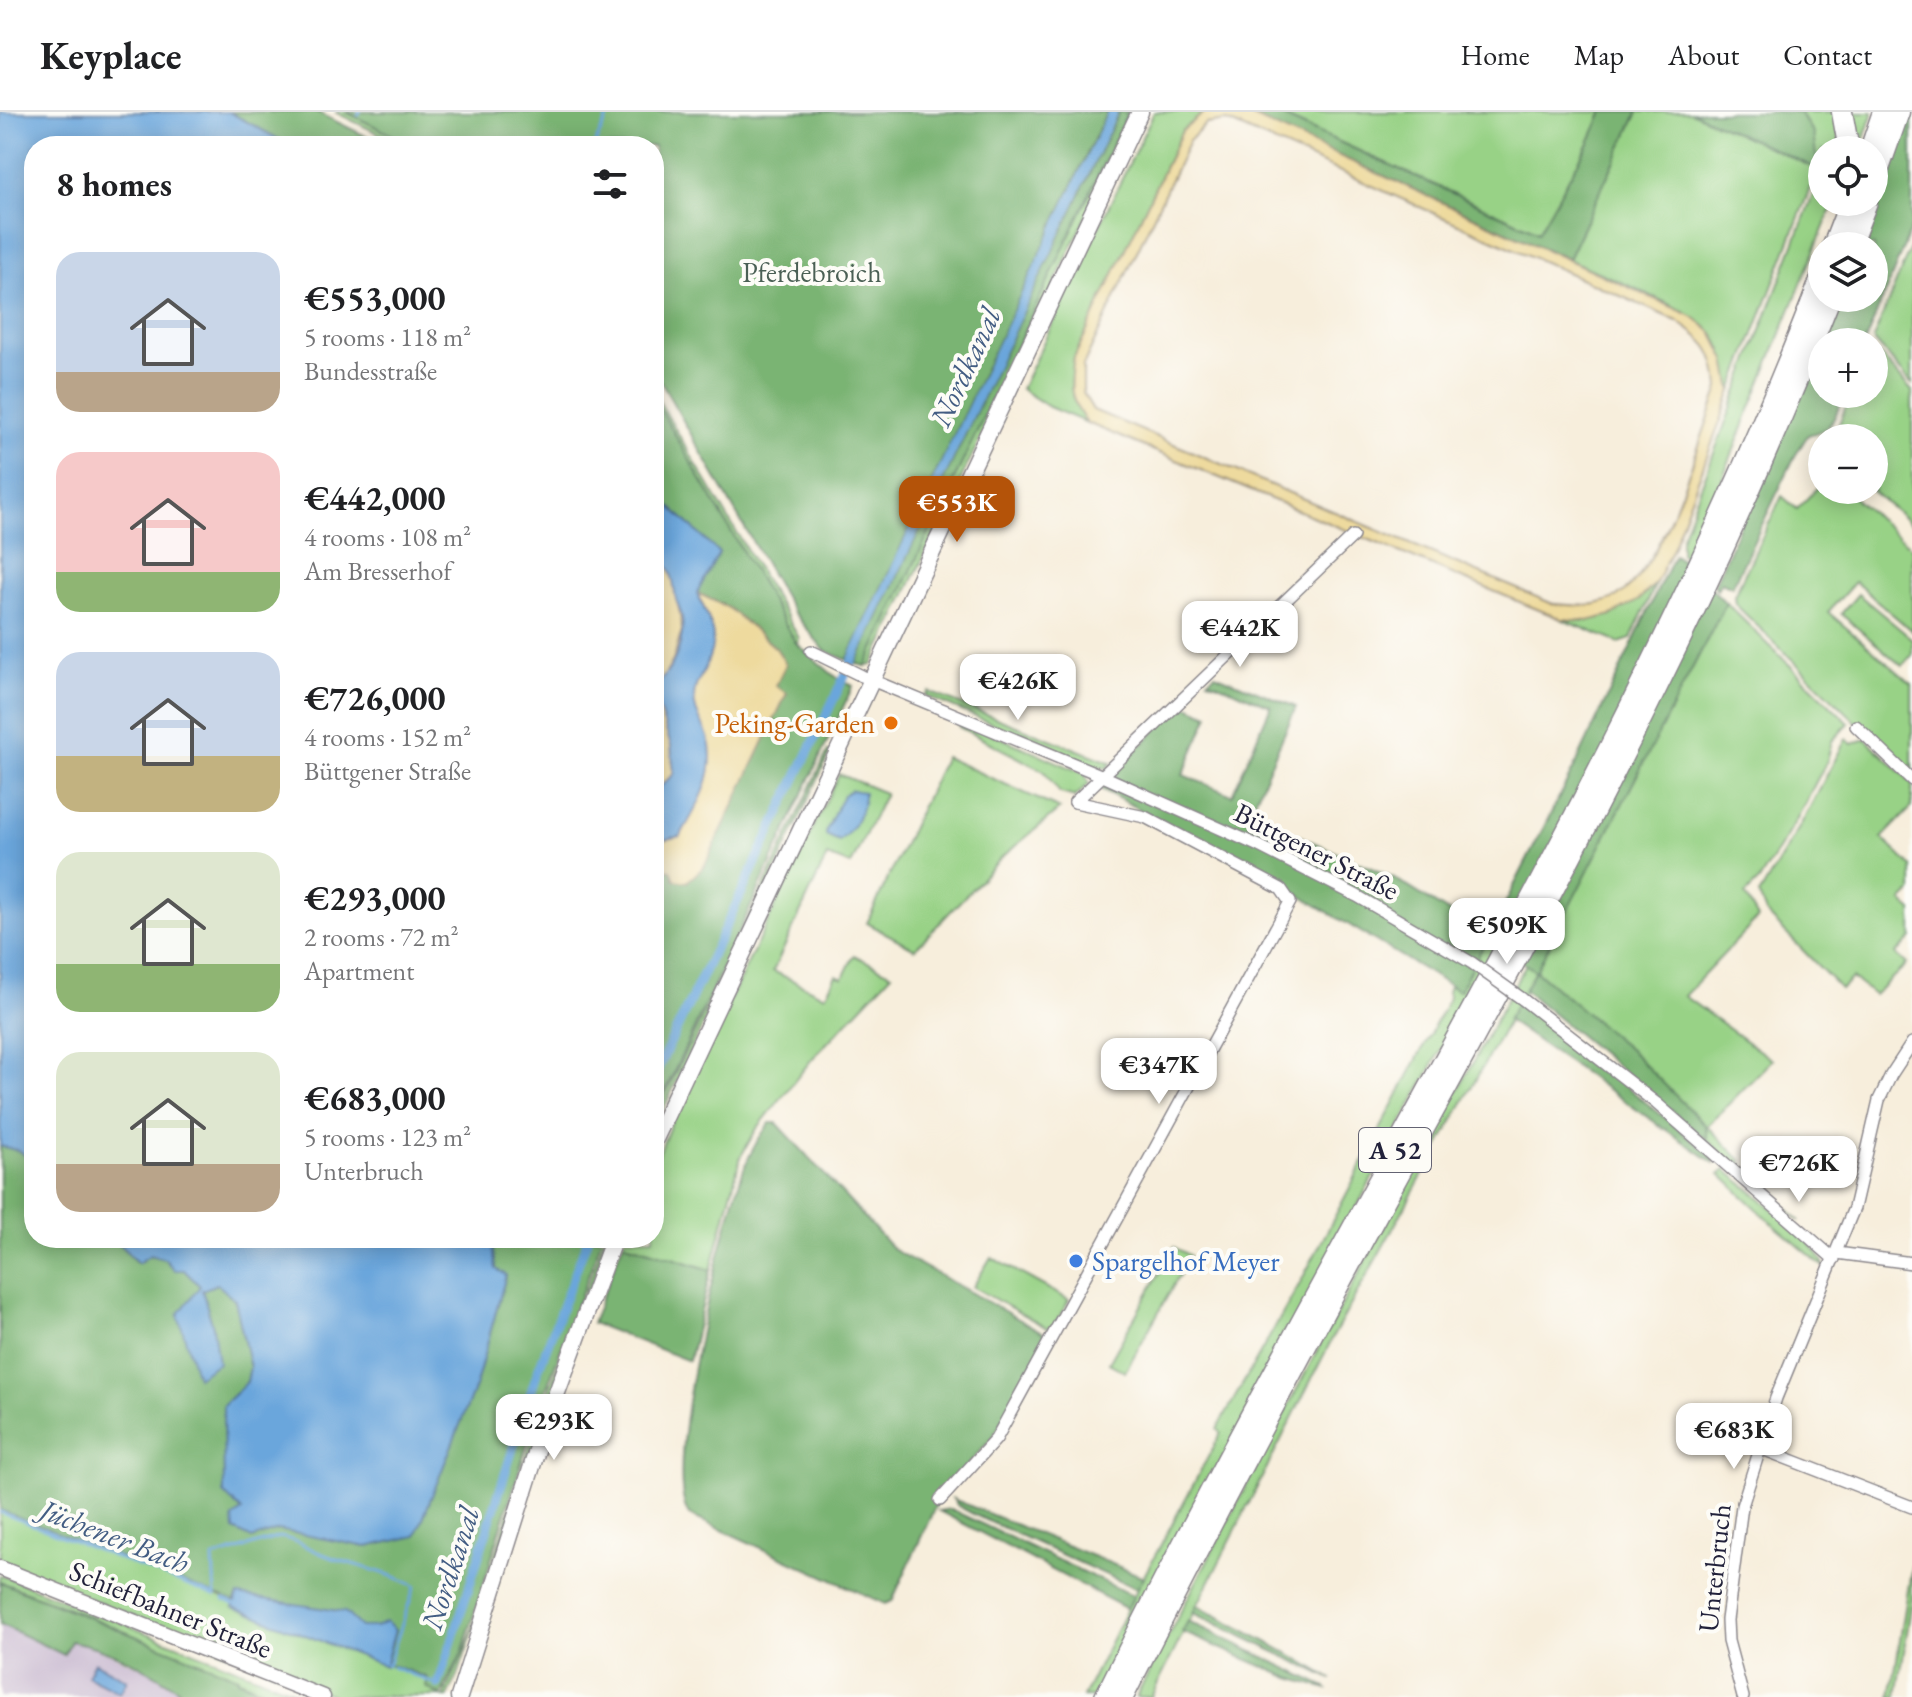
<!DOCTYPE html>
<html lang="en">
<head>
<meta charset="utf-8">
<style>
	:root { --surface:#fff; --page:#f2f2f2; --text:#202124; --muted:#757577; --line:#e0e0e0; --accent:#b45309 }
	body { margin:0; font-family:"EB Garamond",serif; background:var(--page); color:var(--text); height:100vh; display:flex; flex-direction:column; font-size:30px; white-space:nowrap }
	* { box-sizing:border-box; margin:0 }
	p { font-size:26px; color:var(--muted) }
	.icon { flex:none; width:44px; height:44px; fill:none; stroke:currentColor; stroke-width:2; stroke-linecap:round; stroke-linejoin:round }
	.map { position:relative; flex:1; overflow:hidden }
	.details { position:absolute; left:24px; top:24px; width:640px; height:1112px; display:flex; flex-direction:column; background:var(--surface); border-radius:32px; box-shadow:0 4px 20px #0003 }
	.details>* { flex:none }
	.buttons { position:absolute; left:1808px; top:24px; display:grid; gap:16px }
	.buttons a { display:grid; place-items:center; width:80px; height:80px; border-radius:50%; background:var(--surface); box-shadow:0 4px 20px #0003; font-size:40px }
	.price { position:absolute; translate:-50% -68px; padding:0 18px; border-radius:16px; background:#fff; color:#222; font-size:26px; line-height:52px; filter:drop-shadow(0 2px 4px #0008) }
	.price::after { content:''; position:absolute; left:50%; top:48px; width:24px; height:18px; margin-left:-12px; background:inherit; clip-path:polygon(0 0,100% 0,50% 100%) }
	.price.active { background:var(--accent); color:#fff }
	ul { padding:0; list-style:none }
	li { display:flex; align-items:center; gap:24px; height:200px; padding:0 32px }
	li span { display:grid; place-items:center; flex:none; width:224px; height:160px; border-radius:24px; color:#555 }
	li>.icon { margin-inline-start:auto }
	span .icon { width:96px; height:96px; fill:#fffc; stroke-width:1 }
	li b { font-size:34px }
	h2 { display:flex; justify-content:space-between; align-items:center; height:96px; padding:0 32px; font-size:34px }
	header { display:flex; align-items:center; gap:48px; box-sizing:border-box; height:112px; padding:0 40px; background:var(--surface); border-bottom:2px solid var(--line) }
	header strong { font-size:38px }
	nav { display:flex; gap:44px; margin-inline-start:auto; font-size:28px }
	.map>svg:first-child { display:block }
</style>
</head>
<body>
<header>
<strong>Keyplace</strong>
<nav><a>Home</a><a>Map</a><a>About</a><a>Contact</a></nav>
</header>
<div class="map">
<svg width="1912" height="1585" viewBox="0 0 1912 1585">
	<rect width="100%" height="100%" fill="#fdfcf7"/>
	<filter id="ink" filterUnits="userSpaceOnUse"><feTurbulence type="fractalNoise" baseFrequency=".0125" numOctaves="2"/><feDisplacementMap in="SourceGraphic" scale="16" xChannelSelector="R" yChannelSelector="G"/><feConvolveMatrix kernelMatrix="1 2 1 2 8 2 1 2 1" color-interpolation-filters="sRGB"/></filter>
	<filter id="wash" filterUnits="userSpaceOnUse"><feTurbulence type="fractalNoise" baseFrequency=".006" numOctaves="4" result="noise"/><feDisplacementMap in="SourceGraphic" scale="32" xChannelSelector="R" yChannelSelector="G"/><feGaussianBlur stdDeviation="1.8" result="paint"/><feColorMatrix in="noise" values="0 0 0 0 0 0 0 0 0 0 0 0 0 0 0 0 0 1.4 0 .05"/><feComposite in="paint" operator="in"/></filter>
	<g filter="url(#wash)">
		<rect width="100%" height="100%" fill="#f7eedc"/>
		<path fill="#ccbed3" d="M0 1513 63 1543 70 1529 90 1533 160 1564 179 1578 175 1585H0Z"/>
		<g fill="#98d286" stroke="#5d7a60" stroke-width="2">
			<path d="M335 0H346L414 34H404Z"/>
			<path d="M1107 0H1119L856 552 847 548Z"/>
			<path d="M1128 0H1136L872 553 866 554Z"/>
			<path d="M1154 0H1205L1182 19 1074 246C1070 275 1068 286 1087 311L1049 295 1021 277Z"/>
			<path d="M1273 0H1603L1589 31 1539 120Z"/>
			<path d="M1638 0H1691L1817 57 1813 21 1799 0H1834L1842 38H1822V90H1834L1689 449 1681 441V427L1822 59 1817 58 1732 279C1728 259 1725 237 1712 221 1693 197 1600 162 1568 147Z"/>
			<path d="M1845 0H1873L1860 38H1853Z"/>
			<path d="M1912 131V272L1873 227Z"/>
			<path d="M1874 241 1881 244 1912 279V413L1871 378H1874V326H1822L1837 317 1851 282H1874Z"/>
			<path d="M654 281 799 526 798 534 654 287Z"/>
			<path d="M1822 371V378H1845L1912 436V519L1855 470 1828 500 1912 572V664L1735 492 1734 484 1782 384 1797 397Z"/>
			<path d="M1656 471 1631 527 1619 531 1561 507 1588 509 1639 488Z"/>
			<path d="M1858 482 1912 527V543L1902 554 1841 502Z"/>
			<path d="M1726 491 1849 611 1832 629 1827 649 1795 710 1759 769 1745 783 1758 806 1684 884 1772 948 1707 1014 1742 1049 1741 1052 1800 1109 1707 1028 1706 1014 1536 859 1335 1221 1151 1585H1136L1320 1233 1526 852 1536 858Z"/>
			<path d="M929 580 1112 651 1107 656 1097 655 926 584Z"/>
			<path d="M960 613H971L1085 662 1089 672 1075 685 1060 681 1044 659 959 615Z"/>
			<path d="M1846 627 1852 632 1866 627 1912 671V695L1882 726 1912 755V780L1902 790 1912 799V826L1896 842 1907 852 1874 883 1852 866 1841 877 1766 801 1759 783 1800 714Z"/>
			<path d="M828 639 830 641 654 1017V1009L667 979Z"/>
			<path d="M945 645 1060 697 1001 746 915 837 867 811Z"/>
			<path d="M839 662 885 681 851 753 827 744 773 859 825 884 836 863 843 866 854 843 892 862 812 947 756 1018 741 1044 711 1158 623 1131 625 1126H654V1054L674 1004Z"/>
			<path d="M1488 825 1497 832 1096 1585H1083L1137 1477 1221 1321 1217 1317 1299 1173 1449 886 1447 879 1450 873 1459 878Z"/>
			<path d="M1726 1058C1747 1076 1821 1131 1824 1155L1774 1113 1720 1062Z"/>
			<path d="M605 1126H608L458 1563 448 1585H444L471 1523 537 1311Z"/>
			<path d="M1174 1135 1190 1144 1125 1260 1109 1251Z"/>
			<path d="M991 1145 1069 1188 1054 1214 1047 1216 973 1175Z"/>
			<path d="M0 1398 234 1490V1495L385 1554 386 1551 428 1566 426 1575 441 1584 337 1585 0 1451Z"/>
			<path d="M1912 1452V1488L1897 1585H1891Z"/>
			<path d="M0 1463 309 1585H279L62 1493 0 1470Z"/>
		</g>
		<g fill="#7ab473" stroke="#4e6b57" stroke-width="2">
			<path d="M229 0H317L386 34H291Z"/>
			<path d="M346 0H1107L847 548 824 538 793 500 654 258V34H414Z"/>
			<path d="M1119 0H1128L866 554 856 552Z"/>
			<path d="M1242 0H1273L1538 120 1589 31 1603 0H1638L1568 147Z"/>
			<path d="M1691 0H1799L1813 21 1818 57Z"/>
			<path d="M1912 0V114L1865 230H1822V282H1844C1834 306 1835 317 1808 323L1795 344 1732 475 1721 470 1717 477 1714 473 1839 186H1874V134H1859Z"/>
			<path d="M654 287 796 531 833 563 853 574 654 1003V756L671 758 674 762 776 574V536L727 495 697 481 719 441 654 379Z"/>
			<path d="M1674 443 1687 452 1726 491 1536 859 1631 939 1706 1014 1707 1028 1524 878 1535 859 1488 825 1459 879 1296 781 1099 676C1108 664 1114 669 1122 652L1183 592 1209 603 1183 663 1232 683 1271 594 1208 568 1215 562 1296 595 1249 702 1394 766 1488 825 1577 650Z"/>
			<path d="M1517 891 1568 927 1707 1040 1715 1048 1714 1051 1507 908Z"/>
			<path d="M770 1011H777L894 1138 1044 1221 1047 1229 993 1325 940 1384 892 1489 885 1492 689 1403C660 1358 724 1110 745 1054 751 1039 760 1024 770 1011Z"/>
			<path d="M0 1034 20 1039 34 1051V1126H113L137 1151 150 1143 166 1147 174 1158H184L200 1174 213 1215 202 1178 217 1172 235 1188 250 1255 247 1270 223 1293 242 1399 252 1427 278 1417 367 1435 416 1424 476 1272 506 1164 496 1158 493 1135 502 1126H602L534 1310 462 1541 441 1584 426 1575 428 1566 386 1551 395 1519 361 1516 238 1483 234 1490 0 1398Z"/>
			<path d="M623 1131 711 1158 689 1249 592 1211Z"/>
			<path d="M953 1387 1144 1465 1137 1477 975 1403 958 1394Z"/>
			<path d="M950 1397 1134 1484 1127 1497 939 1399Z"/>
			<path d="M0 1470 238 1565 237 1568 279 1585H175L179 1578C148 1556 108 1536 71 1529L64 1543 0 1512Z"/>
			<path d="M1197 1493 1299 1547 1332 1567 1193 1501Z"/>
			<path d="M1188 1509 1326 1575 1327 1577 1290 1566 1182 1520Z"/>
		</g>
		<g fill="#eeda9e" stroke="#887e6c" stroke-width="2" fill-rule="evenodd">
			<path d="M1205 0H1242L1692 204 1712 220 1726 248 1732 279 1673 434 1656 471 1639 488 1612 503 1588 509 1561 507 1087 311C1068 286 1070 275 1074 246L1182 19ZM1226 9 1677 209C1708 230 1716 239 1719 276 1701 325 1661 460 1618 484 1597 496 1576 494 1553 492L1093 298 1083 281V254L1189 29 1206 12Z"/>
			<path d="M654 441 666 449 674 465 682 518 673 548 655 581 671 634 674 662 654 680Z"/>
			<path d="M697 481 727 495 776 536 786 552 776 574 787 581 704 755 687 770 675 768 671 758 654 756V730L680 724C697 696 719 660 708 625 703 610 694 602 694 585 694 571 703 564 707 551 719 520 710 508 697 481Z"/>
		</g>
		<g fill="#6ba6dc" stroke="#46648c" stroke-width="2">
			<path d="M0 0H229L291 34H34V1051L20 1039 0 1034Z"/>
			<path d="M654 379 719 441 697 481C709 509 720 520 707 551 703 564 694 571 694 585 694 602 703 610 708 625 719 660 697 696 680 724L654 730V680L674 662 671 634 658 594 655 573C673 560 685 528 682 506 681 500 678 494 676 488 672 468 674 453 654 441Z"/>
			<path d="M851 678 864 680C865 698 853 719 839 729L826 723V719L843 683Z"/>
			<path d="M113 1126H502L493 1135 496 1157 506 1163 476 1272 416 1424 367 1435 278 1418 252 1427 234 1418 233 1406 242 1399 224 1381 223 1293 247 1270 250 1255 235 1188 217 1172 202 1178 213 1215 218 1251 197 1265 178 1203 200 1174 184 1158H174L165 1147 150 1143 138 1151Z"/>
			<path d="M238 1483 345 1500 361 1515H376L386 1510 395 1518 385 1554 233 1495Z"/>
			<path d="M94 1550 127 1568 120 1581 87 1564Z"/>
		</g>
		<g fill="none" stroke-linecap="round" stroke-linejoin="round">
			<g stroke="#6ba6dc" stroke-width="3">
				<path d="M358 3 360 0"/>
				<path d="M594 34 610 0"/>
				<path d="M0 1400 215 1484 213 1446"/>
				<path d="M216 1445 279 1425C293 1426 306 1435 320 1441 351 1454 385 1458 415 1474L388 1553 386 1552"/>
				<path d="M224 1488 234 1492"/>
				<path d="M393 1555 438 1573"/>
			</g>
			<g stroke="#6ba6dc" stroke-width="9">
				<path d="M654 965 1113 0"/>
				<path d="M438 1573 537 1261 588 1126"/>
			</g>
		</g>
	</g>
	<g filter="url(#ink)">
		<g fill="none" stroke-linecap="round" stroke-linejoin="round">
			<g stroke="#8c888c" stroke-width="14">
				<g id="minor">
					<path d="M811 539 862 564 1103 664 1259 734 1357 784 1472 851"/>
					<path d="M1856 614 1912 668"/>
					<path d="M1075 690 1353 424"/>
					<path d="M1521 886 1656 991 1834 1147"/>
					<path d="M1837 1141 1912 1151"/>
					<path d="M1760 1336 1912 1395"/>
					<path d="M940 1388 996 1327 1290 790 1281 777 1145 705 1075 690"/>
					<path d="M1743 1585 1728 1529 1727 1508 1742 1394 1776 1286 1854 1096 1879 988 1891 963 1912 931"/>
				</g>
			</g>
			<g stroke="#8c888c" stroke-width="17">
				<path id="tertiary" d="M0 1456 323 1585"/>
			</g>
			<g stroke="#8c888c" stroke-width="19">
				<g id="secondary">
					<path d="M654 1029 1140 0"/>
					<path d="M459 1585 545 1313 614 1126"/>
				</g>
			</g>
			<g stroke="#8c888c" stroke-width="23">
				<g id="motorway">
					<path d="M1842 0 1849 38"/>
					<path d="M1870 38 1883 0"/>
					<path d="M1874 71 1899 0"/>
					<path d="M1833 134 1850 90"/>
					<path d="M1850 134 1867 90"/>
					<path d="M1105 1585C1340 1109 1631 661 1822 164"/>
					<path d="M1123 1585C1223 1386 1329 1189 1437 993 1581 731 1721 466 1830 186"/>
				</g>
			</g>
			<use href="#minor" stroke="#fff" stroke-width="11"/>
			<use href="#tertiary" stroke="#fff" stroke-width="14"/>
			<use href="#secondary" stroke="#fff" stroke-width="16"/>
			<use href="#motorway" stroke="#fff" stroke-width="20"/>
			<g stroke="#8c888c" stroke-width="14" stroke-linecap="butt">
				<path id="minor-bridge" d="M1472 851 1521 886"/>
			</g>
			<use href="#minor-bridge" stroke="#fff" stroke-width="11"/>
		</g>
	</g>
	<circle fill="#e8710a" stroke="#fdfcf7" stroke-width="3" cx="891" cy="611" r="8"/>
	<circle fill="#3f7fe0" stroke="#fdfcf7" stroke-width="3" cx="1076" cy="1149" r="8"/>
	<g text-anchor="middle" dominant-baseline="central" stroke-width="8" stroke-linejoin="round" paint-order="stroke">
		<rect fill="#fdfcf7" stroke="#646373" stroke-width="2" x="1359" y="1016" width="72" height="44" rx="6"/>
		<g font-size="26" font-weight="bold" fill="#22223b">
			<text x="1395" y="1038">A 52</text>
		</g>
		<g font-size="28" fill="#4b6055" stroke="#fdfcf7">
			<text x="812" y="160">Pferdebroich</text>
		</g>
		<g font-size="28" fill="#c56008" stroke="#fdfcf7" text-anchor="end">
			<text x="875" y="611">Peking-Garden</text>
		</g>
		<g font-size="28" fill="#22223b" stroke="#fdfcf7">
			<text transform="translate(1317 739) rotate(27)">Büttgener Straße</text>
			<text transform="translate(1714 1456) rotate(-84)">Unterbruch</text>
			<text transform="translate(171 1497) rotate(22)">Schiefbahner Straße</text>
		</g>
		<g font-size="28" fill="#366cbe" stroke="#fdfcf7" text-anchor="start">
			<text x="1092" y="1149">Spargelhof Meyer</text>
		</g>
		<g font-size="30" font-style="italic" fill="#435d83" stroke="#fdfcf7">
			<text transform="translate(965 255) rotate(-65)">Nordkanal</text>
			<text transform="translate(115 1424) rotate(21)">Jüchener Bach</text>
			<text transform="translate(450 1456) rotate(-72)">Nordkanal</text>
		</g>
	</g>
</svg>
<div class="buttons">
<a><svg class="icon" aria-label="locate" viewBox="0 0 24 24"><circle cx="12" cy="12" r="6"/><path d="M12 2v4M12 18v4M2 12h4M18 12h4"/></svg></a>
<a><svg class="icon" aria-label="layers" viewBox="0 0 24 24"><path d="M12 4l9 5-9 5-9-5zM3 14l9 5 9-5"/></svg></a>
<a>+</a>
<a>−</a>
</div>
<b class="price active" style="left:957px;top:432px">€553K</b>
<b class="price" style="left:1240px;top:557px">€442K</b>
<b class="price" style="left:1018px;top:610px">€426K</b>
<b class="price" style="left:1507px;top:854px">€509K</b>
<b class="price" style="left:1159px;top:994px">€347K</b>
<b class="price" style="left:1799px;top:1092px">€726K</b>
<b class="price" style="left:554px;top:1350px">€293K</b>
<b class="price" style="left:1734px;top:1359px">€683K</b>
<section class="details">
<h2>8 homes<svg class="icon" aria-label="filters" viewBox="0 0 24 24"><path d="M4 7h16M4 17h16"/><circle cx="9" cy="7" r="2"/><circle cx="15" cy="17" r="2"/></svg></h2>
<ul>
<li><span style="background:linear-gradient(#c9d6e8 75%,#b9a48a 0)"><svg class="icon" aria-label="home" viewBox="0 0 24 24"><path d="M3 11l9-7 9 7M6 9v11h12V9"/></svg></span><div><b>€553,000</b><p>5 rooms · 118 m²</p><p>Bundesstraße</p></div></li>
<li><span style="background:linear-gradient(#f6c9c9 75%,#8fb573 0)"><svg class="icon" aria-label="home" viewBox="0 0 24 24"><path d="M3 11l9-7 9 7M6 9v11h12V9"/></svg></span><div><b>€442,000</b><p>4 rooms · 108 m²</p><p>Am Bresserhof</p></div></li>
<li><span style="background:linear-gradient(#c9d6e8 65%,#c2b280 0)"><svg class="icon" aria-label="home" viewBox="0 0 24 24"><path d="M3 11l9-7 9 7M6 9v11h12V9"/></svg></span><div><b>€726,000</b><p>4 rooms · 152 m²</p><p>Büttgener Straße</p></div></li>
<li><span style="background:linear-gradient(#dfe7d0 70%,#8fb573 0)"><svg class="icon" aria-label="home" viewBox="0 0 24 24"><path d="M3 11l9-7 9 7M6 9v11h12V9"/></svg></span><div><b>€293,000</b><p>2 rooms · 72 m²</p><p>Apartment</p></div></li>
<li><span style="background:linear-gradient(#dfe7d0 70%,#b9a48a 0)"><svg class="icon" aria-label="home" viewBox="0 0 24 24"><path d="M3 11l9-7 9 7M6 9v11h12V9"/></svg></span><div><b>€683,000</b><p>5 rooms · 123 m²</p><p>Unterbruch</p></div></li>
</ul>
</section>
</div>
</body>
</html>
